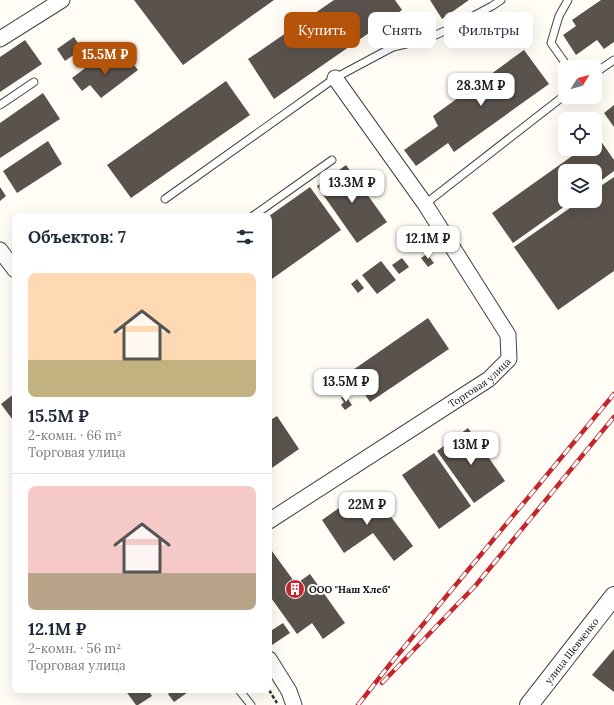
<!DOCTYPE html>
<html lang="ru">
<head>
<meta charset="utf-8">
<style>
	:root { --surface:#fff; --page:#f2f2f3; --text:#1f2937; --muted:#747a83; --line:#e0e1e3; --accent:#b45309 }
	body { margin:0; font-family:Lora,serif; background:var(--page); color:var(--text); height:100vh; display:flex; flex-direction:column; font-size:15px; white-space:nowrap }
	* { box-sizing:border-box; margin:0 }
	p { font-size:13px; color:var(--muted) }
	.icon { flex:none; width:22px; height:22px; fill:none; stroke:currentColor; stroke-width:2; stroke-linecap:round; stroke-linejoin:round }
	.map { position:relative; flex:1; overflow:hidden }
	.panel { position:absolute; left:12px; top:213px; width:260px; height:480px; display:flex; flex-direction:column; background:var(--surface); border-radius:8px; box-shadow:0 4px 16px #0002 }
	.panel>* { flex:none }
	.banner { position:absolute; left:284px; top:12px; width:270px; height:36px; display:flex; gap:8px }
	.needle { width:26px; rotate:53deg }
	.buttons { position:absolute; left:558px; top:60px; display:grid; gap:8px }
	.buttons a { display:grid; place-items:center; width:44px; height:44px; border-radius:8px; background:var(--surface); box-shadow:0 4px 16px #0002; font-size:20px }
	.price { position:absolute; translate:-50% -34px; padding:0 9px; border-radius:8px; background:#fff; color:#222; font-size:13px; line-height:26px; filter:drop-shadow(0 1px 2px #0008) }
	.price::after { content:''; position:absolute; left:50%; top:24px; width:12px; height:9px; margin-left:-6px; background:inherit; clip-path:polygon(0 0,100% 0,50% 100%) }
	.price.selected { background:var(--accent); color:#fff }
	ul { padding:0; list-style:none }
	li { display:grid; align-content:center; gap:8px; height:212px; padding:0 16px }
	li+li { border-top:1px solid var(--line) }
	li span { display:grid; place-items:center; height:124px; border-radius:8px; color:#555 }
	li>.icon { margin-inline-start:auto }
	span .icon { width:72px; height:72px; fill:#fffc; stroke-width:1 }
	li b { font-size:17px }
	h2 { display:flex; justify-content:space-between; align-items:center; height:48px; padding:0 16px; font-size:17px }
	.tag { padding:0 14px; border-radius:8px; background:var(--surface); box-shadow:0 4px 16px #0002; font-size:14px; line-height:36px }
	.tag.selected { background:var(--accent); color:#fff }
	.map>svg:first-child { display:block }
</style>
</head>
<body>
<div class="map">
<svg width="614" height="705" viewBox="0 0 614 705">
	<rect width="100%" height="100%" fill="#fffdf5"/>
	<g fill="#5a524d">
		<path d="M134 0H274L183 65Z"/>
		<path d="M334 0H395L402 10 274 99 248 59Z"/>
		<path d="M430 0H469L442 19Z"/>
		<path d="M601 0H614V42L604 49 597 40 576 55 563 35 576 26 572 20Z"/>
		<path d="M74 37 82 49 65 61 57 49Z"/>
		<path d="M25 40 42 64 0 92V57Z"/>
		<path d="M524 50 549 84 454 152 448 143 416 166 404 150 438 126 433 116Z"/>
		<path d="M101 56 111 68 127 56 138 70 101 98 90 85 82 91 72 78Z"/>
		<path d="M226 81 250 115 131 198 107 165Z"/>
		<path d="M43 93 60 119 0 158V123Z"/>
		<path d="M614 105V127L604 113Z"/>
		<path d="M598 137 614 160V171L595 185V171H565V201H572L513 243 492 213 582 149H595V140Z"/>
		<path d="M48 141 62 164 17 193 3 171Z"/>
		<path d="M346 165 387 222 357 243 317 186Z"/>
		<path d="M614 177V271L558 310 514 247 580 201H595V190Z"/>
		<path d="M0 187 6 196 0 201Z"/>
		<path d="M310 187 341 230 269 281V216Z"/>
		<path d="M427 254 434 263 428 267 421 258Z"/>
		<path d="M402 258 409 267 399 274 392 265Z"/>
		<path d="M381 261 396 280 377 294 362 275Z"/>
		<path d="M357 279 364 288 358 293 351 284Z"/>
		<path d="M428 318 449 349 370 402 350 372Z"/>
		<path d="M15 393V423L1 404Z"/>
		<path d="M345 395 352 405 345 410 341 405 344 402 341 398Z"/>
		<path d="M277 416 299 449 269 470V421Z"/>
		<path d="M468 428 505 481 474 503 437 451Z"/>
		<path d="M434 453 471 506 439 529 402 475Z"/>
		<path d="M373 493 413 546 394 561 373 533 344 553 322 520 356 496 360 502Z"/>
		<path d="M269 547 296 584 310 574 345 623 323 639 312 623 297 634 269 595Z"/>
		<path d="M283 623 290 633 272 645 269 641V632Z"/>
		<path d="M614 649V692L592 675Z"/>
		<path d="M125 690H148L152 696 138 705H136Z"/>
		<path d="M173 690H191L174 702 168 694Z"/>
	</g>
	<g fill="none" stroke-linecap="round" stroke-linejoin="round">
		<g stroke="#444" stroke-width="9">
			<g id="service">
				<path d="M568 0 559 16 551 43 568 67"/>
				<path d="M595 73 614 60"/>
				<path d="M0 105 34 82"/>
				<path d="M165 199 335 78 393 47 427 39 451 28 492 6 501 0"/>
				<path d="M425 204 565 95"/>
				<path d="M253 216 332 160"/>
				<path d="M239 690 251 705"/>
			</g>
		</g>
		<g stroke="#444" stroke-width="17">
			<g id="minor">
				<path d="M0 39 62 0"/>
				<path d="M0 250 15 270"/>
				<path id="s1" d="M269 521 489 379 509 359 508 335 425 204 335 78"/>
				<path d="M269 659 289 691 294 705"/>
			</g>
		</g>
		<g stroke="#444" stroke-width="20">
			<g id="tertiary">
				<path id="s2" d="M529 705 614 596"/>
			</g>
		</g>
		<path stroke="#333" stroke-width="2.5" stroke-dasharray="4 2" stroke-linecap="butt" d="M269 690 277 703"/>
		<use href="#service" stroke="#fff" stroke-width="7"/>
		<use href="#minor" stroke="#fff" stroke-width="15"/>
		<use href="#tertiary" stroke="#fff" stroke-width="18"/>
		<g stroke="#c4262e" stroke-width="4.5">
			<g id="rail">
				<path d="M382 683 476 585 614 417"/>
				<path d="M358 705 391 663 614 394"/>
			</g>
		</g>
		<use href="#rail" stroke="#fff" stroke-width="3" stroke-dasharray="9" stroke-linecap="butt"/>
	</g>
	<defs>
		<g id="building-disc" transform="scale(1)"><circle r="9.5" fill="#c4262e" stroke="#fff"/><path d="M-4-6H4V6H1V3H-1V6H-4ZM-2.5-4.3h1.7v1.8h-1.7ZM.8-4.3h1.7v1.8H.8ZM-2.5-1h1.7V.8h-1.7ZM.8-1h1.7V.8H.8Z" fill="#fff"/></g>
	</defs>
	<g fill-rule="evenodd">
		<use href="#building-disc" x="295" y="589"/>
	</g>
	<g text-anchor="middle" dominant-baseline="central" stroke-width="4" stroke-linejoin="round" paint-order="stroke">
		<g font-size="10" fill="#111" stroke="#fff">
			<text stroke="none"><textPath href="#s1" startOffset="252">Торговая улица</textPath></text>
			<text stroke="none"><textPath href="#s2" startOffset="69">улица Шевченко</textPath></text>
		</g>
		<g font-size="10" font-weight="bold" fill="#111" stroke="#fff" text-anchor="start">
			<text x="309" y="589">ООО "Наш Хлеб"</text>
		</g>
	</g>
</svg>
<div class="buttons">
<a><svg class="needle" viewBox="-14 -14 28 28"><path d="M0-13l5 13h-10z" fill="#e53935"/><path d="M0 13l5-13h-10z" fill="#747a83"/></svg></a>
<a><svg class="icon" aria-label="locate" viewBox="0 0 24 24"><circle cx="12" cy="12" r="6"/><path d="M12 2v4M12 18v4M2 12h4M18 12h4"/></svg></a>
<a><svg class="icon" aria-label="layers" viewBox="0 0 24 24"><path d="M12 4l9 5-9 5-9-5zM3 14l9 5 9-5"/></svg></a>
</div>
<b class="price selected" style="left:105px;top:76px">15.5M ₽</b>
<b class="price" style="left:481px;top:107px">28.3M ₽</b>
<b class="price" style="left:352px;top:204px">13.3M ₽</b>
<b class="price" style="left:428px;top:260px">12.1M ₽</b>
<b class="price" style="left:346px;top:403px">13.5M ₽</b>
<b class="price" style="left:471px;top:466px">13M ₽</b>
<b class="price" style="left:367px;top:526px">22M ₽</b>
<div class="banner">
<a class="tag selected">Купить</a>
<a class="tag">Снять</a>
<a class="tag">Фильтры</a>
</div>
<section class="panel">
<h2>Объектов: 7<svg class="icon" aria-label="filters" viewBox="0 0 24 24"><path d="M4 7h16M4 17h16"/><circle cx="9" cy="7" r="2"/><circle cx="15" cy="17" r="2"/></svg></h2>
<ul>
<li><span style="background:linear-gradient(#ffd9b3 70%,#c2b280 0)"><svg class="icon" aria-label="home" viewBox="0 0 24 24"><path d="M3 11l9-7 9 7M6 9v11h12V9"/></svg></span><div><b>15.5M ₽</b><p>2-комн. · 66 m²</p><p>Торговая улица</p></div></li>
<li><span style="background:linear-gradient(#f6c9c9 70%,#b9a48a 0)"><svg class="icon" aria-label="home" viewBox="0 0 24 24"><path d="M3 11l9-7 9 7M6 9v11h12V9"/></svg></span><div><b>12.1M ₽</b><p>2-комн. · 56 m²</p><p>Торговая улица</p></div></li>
</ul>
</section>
</div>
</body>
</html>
